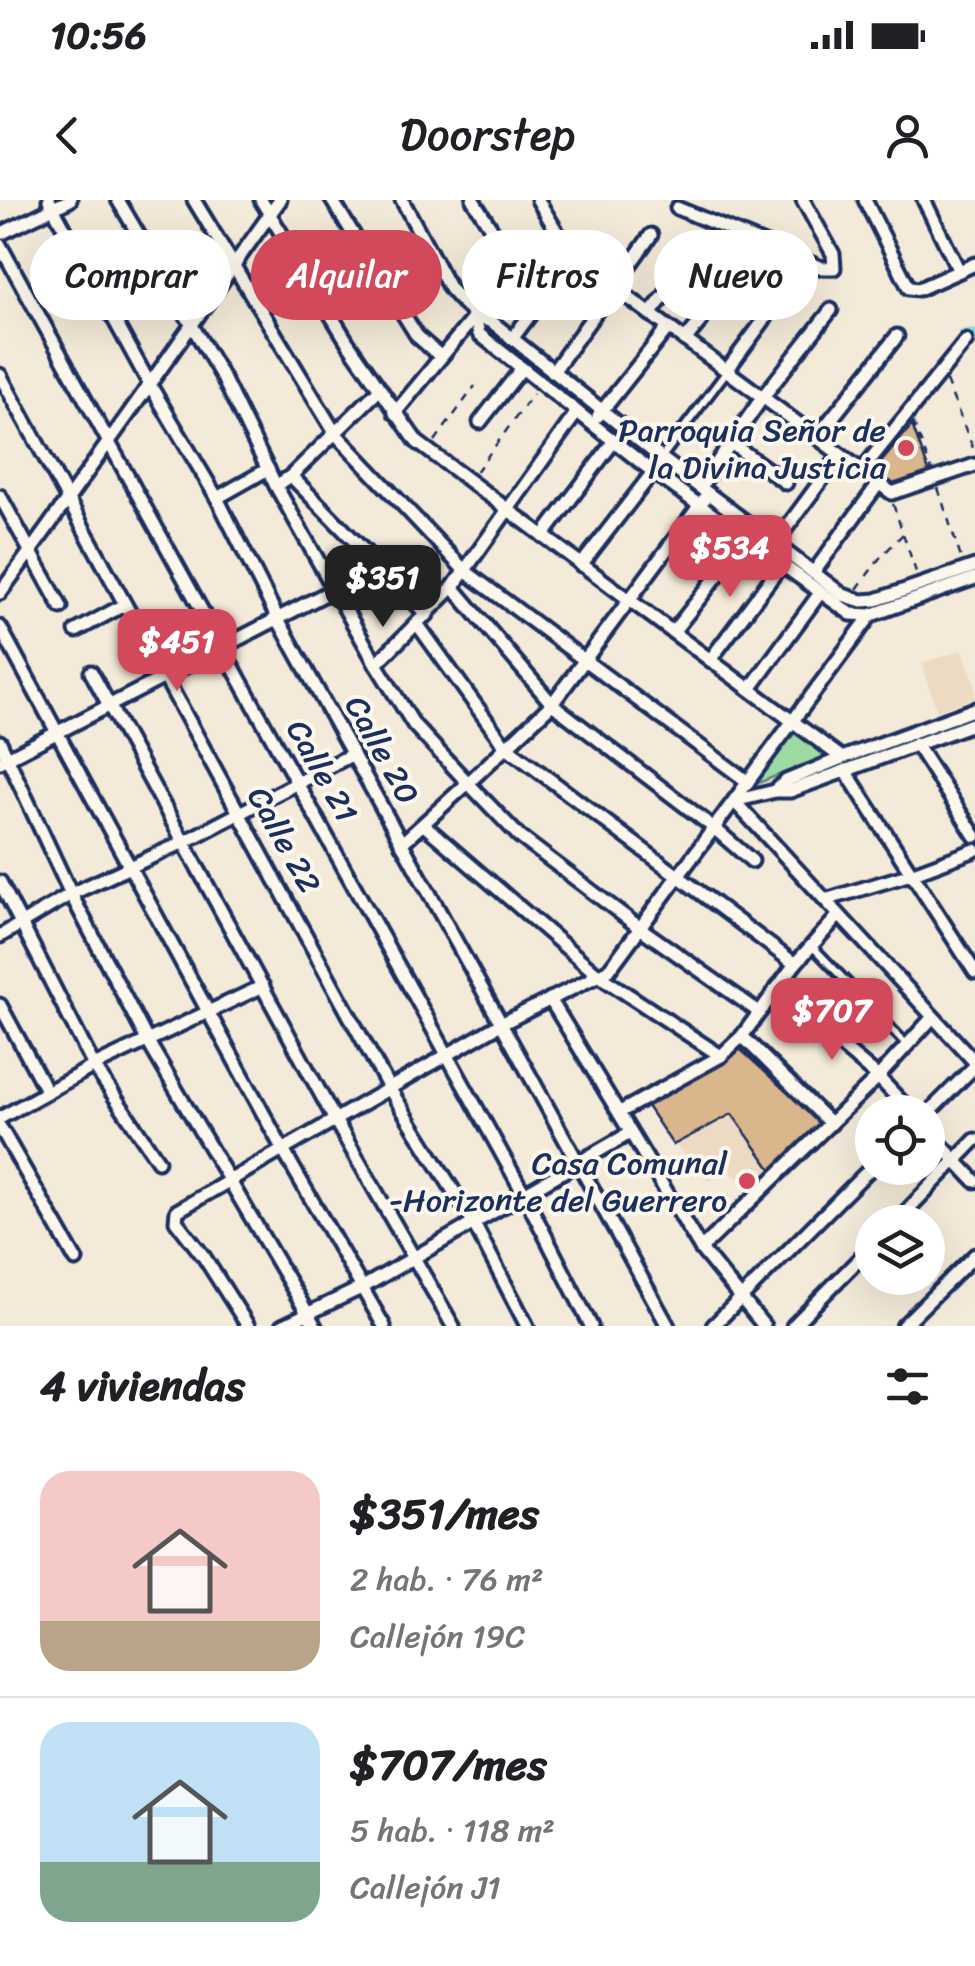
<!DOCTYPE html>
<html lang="es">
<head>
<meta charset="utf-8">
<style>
	:root { --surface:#fff; --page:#f6f6f6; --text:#202124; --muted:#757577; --line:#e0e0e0; --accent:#d1495b }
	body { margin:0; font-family:Sriracha,sans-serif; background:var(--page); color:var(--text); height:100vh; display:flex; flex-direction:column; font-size:38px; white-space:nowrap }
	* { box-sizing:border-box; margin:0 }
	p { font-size:32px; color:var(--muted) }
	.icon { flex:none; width:55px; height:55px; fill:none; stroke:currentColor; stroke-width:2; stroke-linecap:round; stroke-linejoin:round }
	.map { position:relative; height:1126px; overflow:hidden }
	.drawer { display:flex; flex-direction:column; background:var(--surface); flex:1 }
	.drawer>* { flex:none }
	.banner { position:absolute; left:30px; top:30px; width:915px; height:90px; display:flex; gap:20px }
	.buttons { position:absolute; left:855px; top:895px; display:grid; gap:20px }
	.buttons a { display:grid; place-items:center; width:90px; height:90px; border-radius:50%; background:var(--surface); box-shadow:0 10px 40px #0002; font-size:50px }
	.price { position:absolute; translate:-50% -85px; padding:0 22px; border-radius:20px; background:var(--accent); color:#fff; font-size:32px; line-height:65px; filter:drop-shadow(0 2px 5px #0008) }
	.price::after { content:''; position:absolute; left:50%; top:60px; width:30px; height:22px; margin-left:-15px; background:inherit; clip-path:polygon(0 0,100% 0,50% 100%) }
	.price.on { background:#222; color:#fff }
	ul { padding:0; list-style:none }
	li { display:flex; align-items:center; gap:30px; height:250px; padding:0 40px }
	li+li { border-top:2px solid var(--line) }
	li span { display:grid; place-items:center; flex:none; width:280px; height:200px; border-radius:30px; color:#555 }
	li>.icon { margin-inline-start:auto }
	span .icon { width:120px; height:120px; fill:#fffc; stroke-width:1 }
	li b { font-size:42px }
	h2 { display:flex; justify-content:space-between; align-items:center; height:120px; padding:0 40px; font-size:42px }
	.tag { padding:0 35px; border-radius:45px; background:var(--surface); box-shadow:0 10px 40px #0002; font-size:35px; line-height:90px }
	.tag.on { background:var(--accent); color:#fff }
	.status { display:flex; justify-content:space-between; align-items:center; height:70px; padding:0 50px; background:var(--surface); direction:ltr }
	.status svg { height:28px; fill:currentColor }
	header { display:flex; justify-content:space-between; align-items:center; height:130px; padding:0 40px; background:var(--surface); font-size:45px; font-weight:600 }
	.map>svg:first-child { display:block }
</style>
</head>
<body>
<div class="status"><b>10:56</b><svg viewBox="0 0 49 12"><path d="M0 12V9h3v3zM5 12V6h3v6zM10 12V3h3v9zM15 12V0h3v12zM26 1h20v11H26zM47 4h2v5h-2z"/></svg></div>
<header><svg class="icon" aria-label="back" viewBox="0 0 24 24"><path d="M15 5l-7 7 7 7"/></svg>Doorstep<svg class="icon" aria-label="person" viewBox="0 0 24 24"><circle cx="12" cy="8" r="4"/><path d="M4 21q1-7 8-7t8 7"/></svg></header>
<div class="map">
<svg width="975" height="1126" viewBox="0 0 975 1126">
	<rect width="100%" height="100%" fill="#f4ead9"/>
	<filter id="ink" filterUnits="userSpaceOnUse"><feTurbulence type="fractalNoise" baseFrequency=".01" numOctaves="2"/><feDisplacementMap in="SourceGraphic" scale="20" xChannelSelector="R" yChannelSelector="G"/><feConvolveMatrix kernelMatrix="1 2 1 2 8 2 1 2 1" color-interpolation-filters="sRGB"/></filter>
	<g filter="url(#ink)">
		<g fill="#ecdac2">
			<path d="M963 450 975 485V497L937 511 922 463Z"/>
			<path d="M732 916 771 970 756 982 749 971 738 979 728 968 709 981 676 946Z"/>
		</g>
		<path fill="#9ddba3" stroke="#5c8580" stroke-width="2.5" d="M794 529 829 555 756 584Z"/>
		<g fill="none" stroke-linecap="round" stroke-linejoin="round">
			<path stroke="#8adbe3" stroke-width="11" d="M964 135H975"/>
		</g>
		<g fill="#dab68c" stroke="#1b2f5e" stroke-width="2.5">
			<path d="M912 225 930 274 891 286 874 271Z"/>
			<path d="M740 849 822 924 772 970 732 914 673 945 645 903Z"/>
		</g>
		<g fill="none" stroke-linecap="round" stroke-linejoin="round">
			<g stroke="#1b2f5e" stroke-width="14">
				<g id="service">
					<path d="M662 257 727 171"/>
					<path d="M812 746 907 845"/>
				</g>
			</g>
			<g stroke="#1b2f5e" stroke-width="19">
				<g id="minor">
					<path d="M49 0 150 185 217 298 278 419 668 1126"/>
					<path d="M118 0 223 178 276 286 376 464 414 525 468 583 401 644"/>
					<path d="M194 0 335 233 465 371 748 582"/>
					<path d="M261 0 348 143 417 242 842 558"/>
					<path d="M332 0 417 136 440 156"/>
					<path d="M402 0 450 89 475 116 492 122 661 258 843 395 862 401 876 400 975 366"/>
					<path d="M473 0 512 61H521L564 44"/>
					<path d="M538 0 564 44 583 64 892 293 975 265"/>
					<path d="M865 0 909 88 919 89 975 64"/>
					<path d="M924 0 959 71"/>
					<path d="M677 8 822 68H834L833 54 803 0"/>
					<path d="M0 34 70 0"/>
					<path d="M0 45 524 994 591 1126"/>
					<path d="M650 114 697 54"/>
					<path d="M475 116 479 134 653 272 851 414 871 415 975 378"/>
					<path d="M512 139 550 88"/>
					<path d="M685 140 739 74"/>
					<path d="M727 170 787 89"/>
					<path d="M553 172 651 35"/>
					<path d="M0 175 389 888 473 1022 527 1126"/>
					<path d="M395 213 475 116"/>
					<path d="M598 216 667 129"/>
					<path d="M480 222 522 168"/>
					<path d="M817 237 897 136"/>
					<path d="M731 243 786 283"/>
					<path d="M862 270 966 141"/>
					<path d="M291 276 427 415"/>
					<path d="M276 286 291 276 380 189"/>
					<path d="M700 287 762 198 831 110"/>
					<path d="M708 294 552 504 468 583 519 636 640 728 759 812"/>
					<path d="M0 296 61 407"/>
					<path d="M217 298 268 269"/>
					<path d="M543 336 614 241"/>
					<path d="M776 342 840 255"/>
					<path d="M581 365 653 272"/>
					<path d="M814 372 879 283"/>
					<path d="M453 387 552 504 714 628 752 661"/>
					<path d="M0 393C95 263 187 131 280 0"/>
					<path d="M418 425 505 546 795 764"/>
					<path d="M0 427 283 950 384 1126"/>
					<path d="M76 431 124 405"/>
					<path d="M673 432 747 338"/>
					<path d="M710 460 782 364"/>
					<path d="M376 464 453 387 577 212"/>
					<path d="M91 472 335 920 453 1126"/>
					<path d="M750 489 820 393"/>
					<path d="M975 523 790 591H775L734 601 975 862"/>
					<path d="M0 542 71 694 147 840 315 1126"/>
					<path d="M916 544 975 636"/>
					<path d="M0 562 335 389"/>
					<path d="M845 570 975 772"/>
					<path d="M775 591 786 581 842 558 975 509"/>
					<path d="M424 625 598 775 721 856"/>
					<path d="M0 682 94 866 158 961"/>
					<path d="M825 700 911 674 975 650"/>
					<path d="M0 736 71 694 184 642 353 554"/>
					<path d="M775 790 878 877 911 912"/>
					<path d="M550 799 701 1049 764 1126"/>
					<path d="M0 805 47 892"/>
					<path d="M742 836 831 924"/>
					<path d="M620 912 721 856 742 836 795 764 839 715"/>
					<path d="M928 913 975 866"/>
					<path d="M0 918 94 866 263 786"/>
					<path d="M0 927 76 1060"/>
					<path d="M928 931 975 981"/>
					<path d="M896 1022 975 940"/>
					<path d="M701 1049 878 877 933 817"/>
					<path d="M248 1126 204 1057 176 1021 177 1011 499 825 609 770 871 415"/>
					<path d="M282 1126 363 1087 630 933"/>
					<path d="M713 1126 872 967"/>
					<path d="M793 1126 872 1046"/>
					<path d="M903 1126 975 1055"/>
				</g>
			</g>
			<g stroke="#1b2f5e" stroke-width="2.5" stroke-dasharray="8 8" stroke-linecap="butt">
				<path d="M946 181 975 253"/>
				<path d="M913 222 932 271"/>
				<path d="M435 241 475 186"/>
				<path d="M476 272 533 194"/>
				<path d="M938 288 962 361"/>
				<path d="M893 304 916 372"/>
				<path d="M857 389 879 359 903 334"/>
			</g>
			<use href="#service" stroke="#fbf7ec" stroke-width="6"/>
			<use href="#minor" stroke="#fbf7ec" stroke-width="11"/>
		</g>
	</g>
	<g fill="#d1495b" stroke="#fbf7ec" stroke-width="4">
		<circle cx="906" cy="248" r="10"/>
		<circle cx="747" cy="981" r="10"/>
	</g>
	<g text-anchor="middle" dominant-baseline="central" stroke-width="8" stroke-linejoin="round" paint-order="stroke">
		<g font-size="32" fill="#1b2f5e" stroke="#fbf7ec" text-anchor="end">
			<text x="886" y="230">Parroquia Señor de<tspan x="886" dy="37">la Divina Justicia</tspan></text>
			<text x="727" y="963">Casa Comunal<tspan x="727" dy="37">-Horizonte del Guerrero</tspan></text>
		</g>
		<g font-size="32" fill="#1b2f5e" stroke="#fbf7ec">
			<text transform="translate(382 550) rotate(61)">Calle 20</text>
			<text transform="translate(322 571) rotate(61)">Calle 21</text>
			<text transform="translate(284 640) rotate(61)">Calle 22</text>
		</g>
	</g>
</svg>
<div class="buttons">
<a><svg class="icon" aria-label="locate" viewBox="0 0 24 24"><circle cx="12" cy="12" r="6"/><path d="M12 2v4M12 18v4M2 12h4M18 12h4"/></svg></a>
<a><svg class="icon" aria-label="layers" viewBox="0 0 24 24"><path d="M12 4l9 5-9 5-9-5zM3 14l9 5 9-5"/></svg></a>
</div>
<b class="price" style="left:730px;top:400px">$534</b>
<b class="price on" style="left:383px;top:430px">$351</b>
<b class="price" style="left:177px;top:494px">$451</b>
<b class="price" style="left:832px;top:863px">$707</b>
<div class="banner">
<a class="tag">Comprar</a>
<a class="tag on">Alquilar</a>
<a class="tag">Filtros</a>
<a class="tag">Nuevo</a>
</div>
</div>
<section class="drawer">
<h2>4 viviendas<svg class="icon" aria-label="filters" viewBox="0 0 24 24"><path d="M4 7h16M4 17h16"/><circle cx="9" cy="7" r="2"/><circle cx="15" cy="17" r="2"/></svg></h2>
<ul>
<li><span style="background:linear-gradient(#f6c9c9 75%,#b9a48a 0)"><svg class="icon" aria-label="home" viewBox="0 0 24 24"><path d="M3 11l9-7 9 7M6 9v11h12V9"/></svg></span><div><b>$351/mes</b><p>2 hab. · 76 m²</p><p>Callejón 19C</p></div></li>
<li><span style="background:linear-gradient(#bfe0f5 70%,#7fa58c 0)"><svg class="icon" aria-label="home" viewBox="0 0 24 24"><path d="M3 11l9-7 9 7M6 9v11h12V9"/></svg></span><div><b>$707/mes</b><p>5 hab. · 118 m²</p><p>Callejón J1</p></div></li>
</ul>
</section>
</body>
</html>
